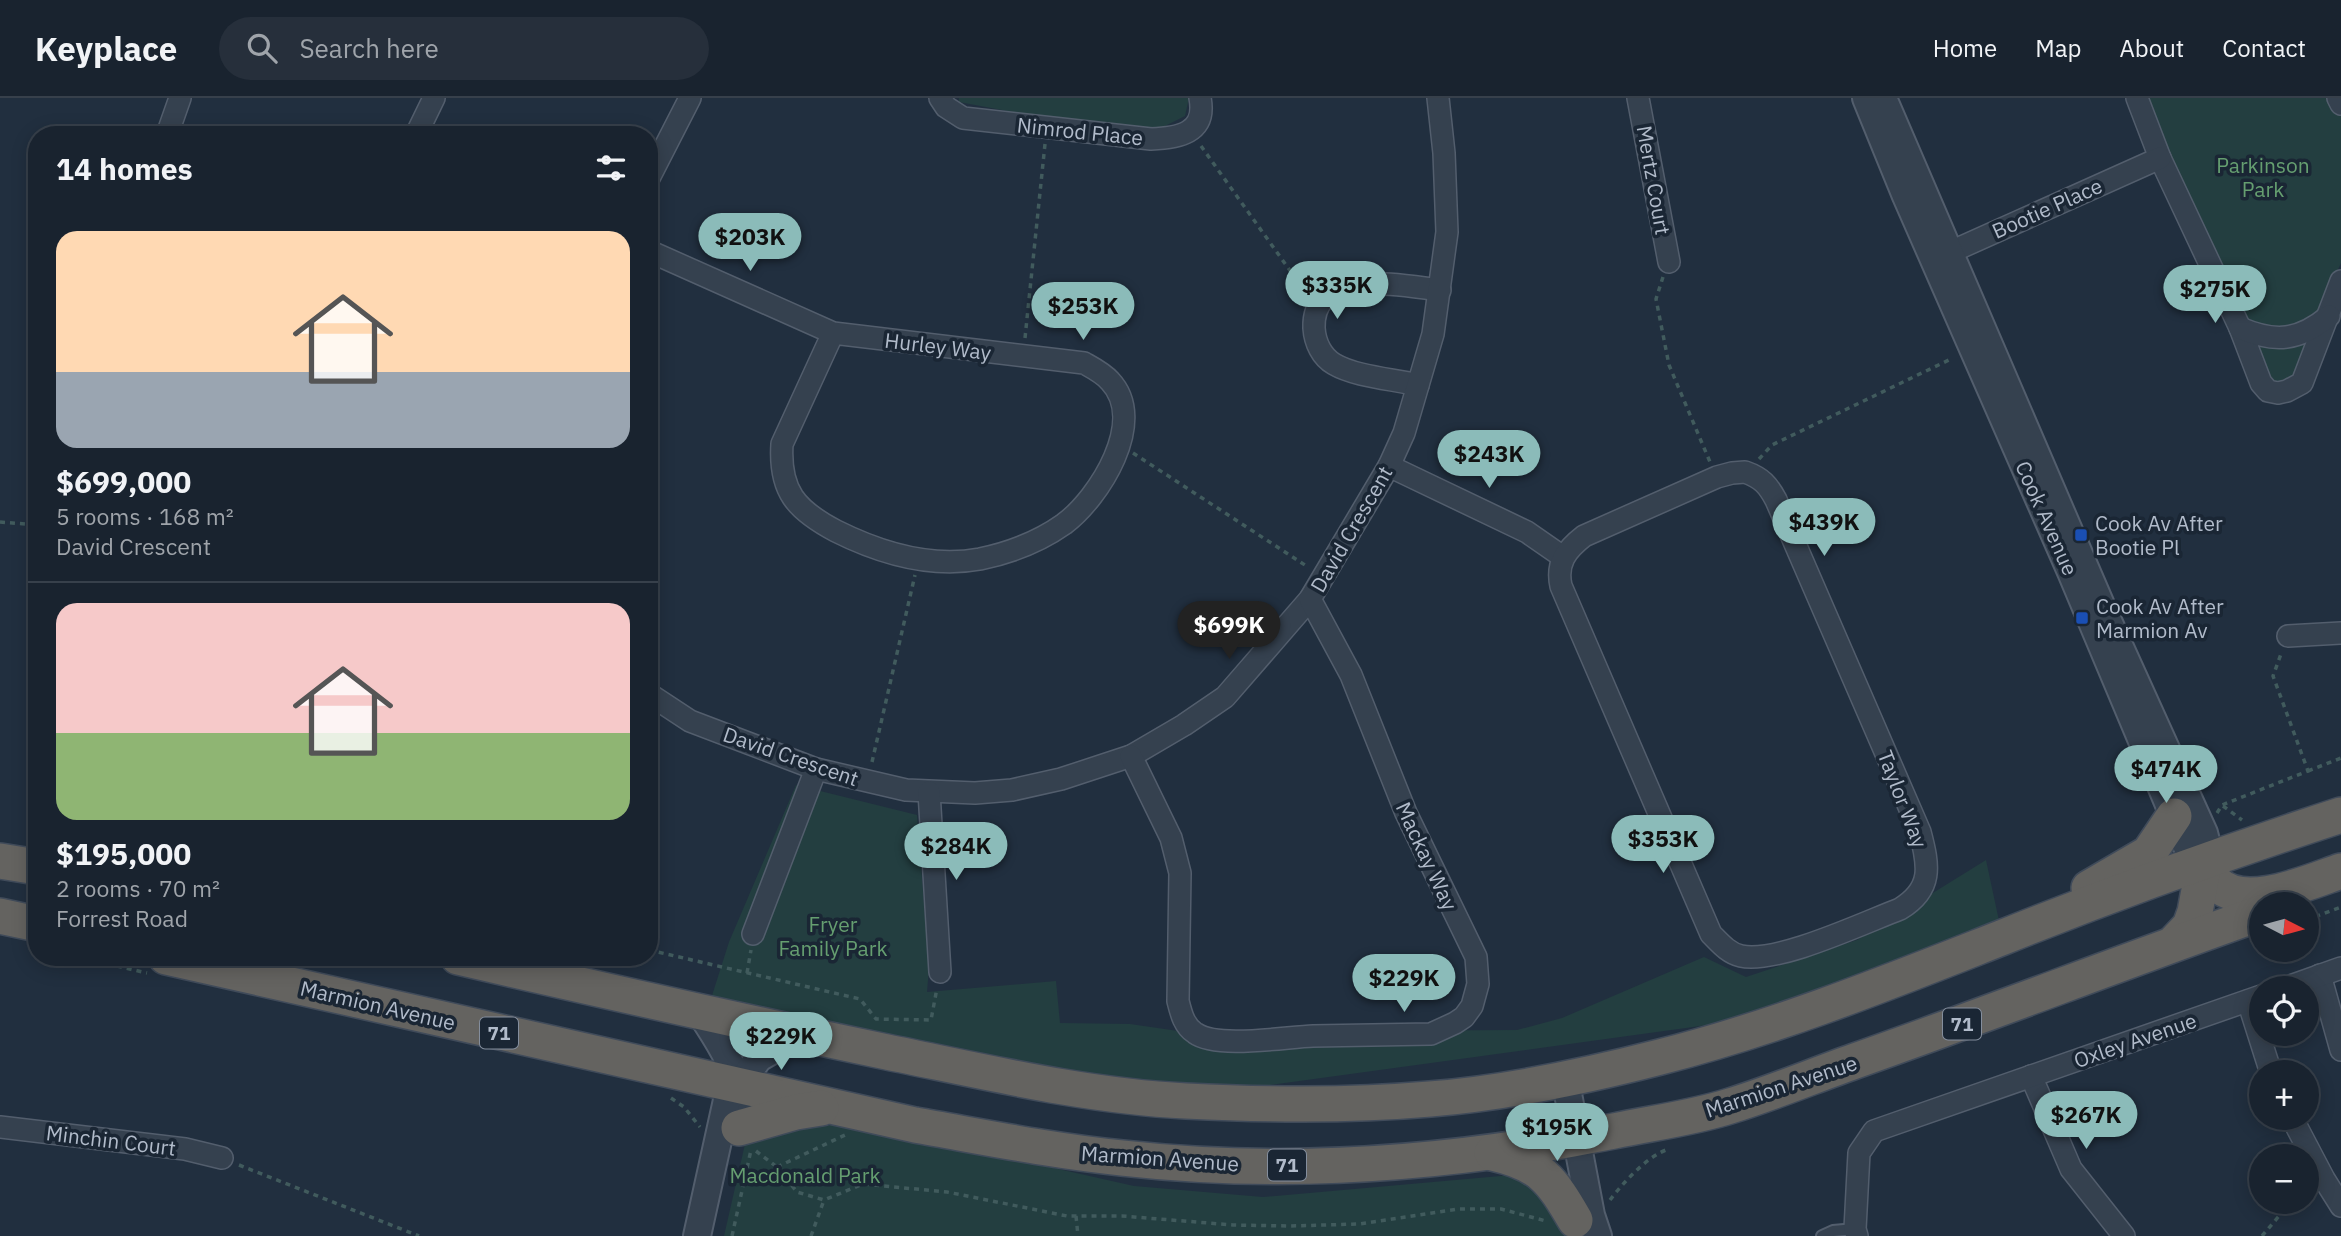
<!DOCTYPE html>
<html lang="en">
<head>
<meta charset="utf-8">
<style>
	:root { --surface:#19232f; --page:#262f3b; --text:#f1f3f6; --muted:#9fa4aa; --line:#37404b; --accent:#8bbbb9 }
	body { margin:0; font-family:"IBM Plex Sans",sans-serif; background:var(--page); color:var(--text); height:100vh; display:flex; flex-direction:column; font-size:26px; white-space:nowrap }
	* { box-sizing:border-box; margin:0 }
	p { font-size:23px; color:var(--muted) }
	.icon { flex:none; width:38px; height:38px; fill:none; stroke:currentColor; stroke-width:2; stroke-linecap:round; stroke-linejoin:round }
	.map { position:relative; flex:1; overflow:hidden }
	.panel { position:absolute; left:28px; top:28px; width:630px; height:840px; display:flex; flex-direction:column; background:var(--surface); border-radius:28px; box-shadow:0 4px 18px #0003,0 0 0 2px var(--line) }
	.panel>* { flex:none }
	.needle { width:46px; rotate:96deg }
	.tools { position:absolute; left:2249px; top:794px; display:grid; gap:14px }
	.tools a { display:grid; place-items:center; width:70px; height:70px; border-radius:50%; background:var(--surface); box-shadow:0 4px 18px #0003,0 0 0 2px var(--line); font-size:35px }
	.price { position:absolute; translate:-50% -60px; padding:0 16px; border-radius:24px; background:var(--accent); color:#111; font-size:23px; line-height:46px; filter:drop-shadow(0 2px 4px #0008) }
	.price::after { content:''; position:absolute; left:50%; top:42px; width:21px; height:16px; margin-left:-10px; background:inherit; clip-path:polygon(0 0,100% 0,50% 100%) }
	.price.active { background:#222; color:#fff }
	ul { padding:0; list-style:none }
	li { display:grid; align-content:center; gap:14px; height:371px; padding:0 28px }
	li+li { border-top:2px solid var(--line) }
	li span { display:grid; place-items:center; height:217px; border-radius:21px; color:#555 }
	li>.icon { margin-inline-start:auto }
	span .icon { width:126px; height:126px; fill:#fffc; stroke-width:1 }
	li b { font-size:30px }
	h2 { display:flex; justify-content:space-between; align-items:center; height:84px; padding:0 28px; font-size:30px }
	header { display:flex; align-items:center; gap:42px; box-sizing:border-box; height:98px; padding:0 35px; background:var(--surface); border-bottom:2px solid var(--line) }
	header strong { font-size:33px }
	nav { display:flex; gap:38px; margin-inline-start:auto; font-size:24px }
	.search { width:490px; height:63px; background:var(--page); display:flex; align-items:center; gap:18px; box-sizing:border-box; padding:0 24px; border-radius:38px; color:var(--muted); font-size:26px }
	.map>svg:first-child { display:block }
</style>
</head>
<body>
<header>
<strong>Keyplace</strong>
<div class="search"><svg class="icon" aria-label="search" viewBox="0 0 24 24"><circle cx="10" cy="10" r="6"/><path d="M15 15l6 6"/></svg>Search here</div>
<nav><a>Home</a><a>Map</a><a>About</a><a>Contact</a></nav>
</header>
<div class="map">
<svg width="2341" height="1138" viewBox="0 0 2341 1138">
	<rect width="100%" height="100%" fill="#212f3f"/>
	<g fill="#233e40">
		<path d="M959 0H1189L1185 18 1161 30 1144 29 1024 16 959 4Z"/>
		<path d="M2144 0H2336L2341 10V165L2313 224 2295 289 2271 282Z"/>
		<path d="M796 687 917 717 929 870 927 894 1056 883 1060 925 1130 926 1185 934 1517 932 1562 920 1704 859 1746 879 1857 842 1986 762 2001 832 1744 922 1169 1001 709 907 729 844Z"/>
		<path d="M748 1001 1134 1088 1263 1099 1556 1073 1579 1138H724L745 1046Z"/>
	</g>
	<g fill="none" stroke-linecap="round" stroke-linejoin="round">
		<g stroke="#535e6d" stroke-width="14">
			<path id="service" d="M1822 1138 1833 1133 1855 1131"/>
		</g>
		<g stroke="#535e6d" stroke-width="24">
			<g id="minor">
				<path d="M940 0 946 9 963 20 1151 41C1177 40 1207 36 1200 0"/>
				<path d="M1638 0 1669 164"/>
				<path d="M2137 0 2160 60 2240 230 2261 285 2268 293 2278 295 2287 293 2302 285 2341 183"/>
				<path d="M2338 0 2341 6"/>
				<path d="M167 37 180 0"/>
				<path d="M416 37 434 0"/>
				<path d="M649 80 690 0"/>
				<path d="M649 153 833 235 1084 265C1093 270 1103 275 1110 283 1148 323 1099 400 1064 426 1040 443 1009 455 980 461 931 470 880 455 836 433 796 412 779 393 782 346L833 235"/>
				<path d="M1935 161 2160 60"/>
				<path d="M2240 230C2275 245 2299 243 2329 218"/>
				<path d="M1418 287C1394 281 1356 279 1334 266 1322 259 1315 245 1314 230 1312 168 1403 188 1440 192"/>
				<path d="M1389 368 1527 434 1563 459"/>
				<path d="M1745 374C1762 380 1768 387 1776 402L1920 734C1929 768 1933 791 1900 811 1863 825 1777 866 1741 858 1728 855 1720 845 1711 836L1561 488C1556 465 1566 452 1584 438L1717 379 1732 375Z"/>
				<path d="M2288 538 2341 535"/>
				<path d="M649 596 690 623 816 671 906 692 975 695 1012 692 1061 681 1131 658 1184 627 1225 599 1310 501 1389 368 1404 335 1433 236 1447 134 1444 55 1438 0"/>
				<path d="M1131 658 1171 740 1180 775 1178 903C1181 915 1184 928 1195 935 1217 951 1285 939 1313 938 1352 937 1392 937 1431 936L1455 925 1464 919 1472 908 1478 886 1476 859 1406 715 1351 577 1310 501"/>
				<path d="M929 694 940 874"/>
				<path d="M753 836 816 671"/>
				<path d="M2320 877 2341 952"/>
				<path d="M2282 891 2341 870"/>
				<path d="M2248 903 2271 975"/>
				<path d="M2031 978 2071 1071 2124 1138"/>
				<path d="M2292 1020 2324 1081 2341 1108"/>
				<path d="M0 1029 185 1051 222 1060"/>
				<path d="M1857 1138 1855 1131 1859 1055 1874 1033 2261 898"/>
			</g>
		</g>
		<g stroke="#535e6d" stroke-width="30">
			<g id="tertiary">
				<path d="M1866 0 1906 98 2071 474 2185 745 2191 755 2204 765 2208 751 2204 735 2104 514 1883 0"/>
				<path d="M699 913C717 940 735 968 742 999"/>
				<path d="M1565 980 1591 1117 1598 1138"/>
				<path d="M697 1138 727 1002 759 960 801 936"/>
			</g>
		</g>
		<g stroke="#404b5a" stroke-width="38">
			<g id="trunk">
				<path d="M0 763 37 769"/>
				<path d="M2204 765C2207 771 2210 779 2215 784 2243 814 2309 784 2341 773"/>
				<path d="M2089 790 2149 755 2174 718"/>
				<path d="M0 818 37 826"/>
				<path d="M2174 845 2190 828 2195 814 2204 765"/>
				<path d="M166 859 915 1027C984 1039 1052 1053 1122 1060 1285 1078 1453 1066 1614 1033 1652 1025 1693 1020 1730 1008 1772 995 1813 978 1855 963 1991 915 2125 863 2261 815"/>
				<path d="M458 859C601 892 744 924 887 954 986 974 1085 998 1186 1003 1267 1007 1349 1008 1430 1001 1507 995 1586 978 1660 959 1778 929 1889 884 2001 840 2113 795 2227 754 2341 717"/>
				<path d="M739 1030 796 1014 821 1010"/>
				<path d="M1492 1055C1541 1066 1551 1081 1575 1122"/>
			</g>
		</g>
		<g stroke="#415b5d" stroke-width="3.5" stroke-dasharray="5 5" stroke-linecap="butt">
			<path d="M1201 48 1306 195"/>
			<path d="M1663 179 1656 201 1669 267 1710 364"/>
			<path d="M1025 240 1045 46"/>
			<path d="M1133 355 1308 469"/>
			<path d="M1759 361 1772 347 1953 260"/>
			<path d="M0 424 37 427"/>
			<path d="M872 664 915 477"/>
			<path d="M2308 673 2341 660"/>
			<path d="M2223 708 2242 722"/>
			<path d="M2217 715 2222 707 2308 673 2273 578 2281 556"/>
			<path d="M2306 822 2341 809"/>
			<path d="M649 852 860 901 876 921 931 922 937 890"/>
			<path d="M78 859 147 875"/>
			<path d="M747 875 751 852"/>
			<path d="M671 1000 684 1009 700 1029"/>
			<path d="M756 1053 777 1069 797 1094 824 1102 863 1086 947 1094 1067 1118H1122L1233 1127 1290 1128 1359 1126 1458 1111H1501L1546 1123"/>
			<path d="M239 1067 419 1138"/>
			<path d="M777 1069 845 1037"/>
			<path d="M1610 1102C1623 1085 1648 1057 1669 1051"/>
			<path d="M1076 1118 1078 1138"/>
			<path d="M732 1138 751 1052"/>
			<path d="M811 1138 824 1102"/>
			<path d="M2262 1138 2291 1104"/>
		</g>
		<use href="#service" stroke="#35414f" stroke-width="10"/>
		<use href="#minor" stroke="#35414f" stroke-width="21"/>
		<use href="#tertiary" stroke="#35414f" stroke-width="26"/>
		<use href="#trunk" stroke="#646360" stroke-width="35"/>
	</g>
	<g fill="#1a4fb4" stroke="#1a2634" stroke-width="2.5">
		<rect x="2074" y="430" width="14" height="14" rx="3.5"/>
		<rect x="2075" y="513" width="14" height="14" rx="3.5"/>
	</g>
	<g text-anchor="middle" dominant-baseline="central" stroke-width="7" stroke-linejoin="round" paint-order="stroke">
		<g fill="#1a2634" stroke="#848e9d" stroke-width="2">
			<rect x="1943" y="910.5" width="38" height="31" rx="5"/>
			<rect x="480" y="919.5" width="38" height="31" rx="5"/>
			<rect x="1268" y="1051.5" width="38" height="31" rx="5"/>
		</g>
		<g font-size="19" font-weight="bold" fill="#b1bbca">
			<text x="1962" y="926">71</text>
			<text x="499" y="935">71</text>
			<text x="1287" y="1067">71</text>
		</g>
		<g font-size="21" fill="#b1bbca" stroke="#1a2634">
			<text transform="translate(1080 33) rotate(6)">Nimrod Place</text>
			<text transform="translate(1654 82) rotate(80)">Mertz Court</text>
			<text transform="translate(2047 110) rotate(-24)">Bootie Place</text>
			<text transform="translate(938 248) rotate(7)">Hurley Way</text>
			<text transform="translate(2047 420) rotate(66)">Cook Avenue</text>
			<text transform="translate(1351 431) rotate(-60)">David Crescent</text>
			<text transform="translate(791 658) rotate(19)">David Crescent</text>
			<text transform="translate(1903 701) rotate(69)">Taylor Way</text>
			<text transform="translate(1427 758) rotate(65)">Mackay Way</text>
			<text transform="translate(378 907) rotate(13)">Marmion Avenue</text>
			<text transform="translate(2135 942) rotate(-19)">Oxley Avenue</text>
			<text transform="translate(1781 988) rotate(-18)">Marmion Avenue</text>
			<text transform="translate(111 1042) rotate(7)">Minchin Court</text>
			<text transform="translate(1160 1060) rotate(4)">Marmion Avenue</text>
		</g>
		<g font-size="21" fill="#659e70" stroke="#1a2634">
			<text x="2263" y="67">Parkinson<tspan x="2263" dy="24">Park</tspan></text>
			<text x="833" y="826">Fryer<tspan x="833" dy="24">Family Park</tspan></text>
			<text x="805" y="1077">Macdonald Park</text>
		</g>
		<g font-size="21" fill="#b1bbca" stroke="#1a2634" text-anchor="start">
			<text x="2095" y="425">Cook Av After<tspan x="2095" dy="24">Bootie Pl</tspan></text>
			<text x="2096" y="508">Cook Av After<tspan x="2096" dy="24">Marmion Av</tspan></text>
		</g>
	</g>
</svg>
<div class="tools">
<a><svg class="needle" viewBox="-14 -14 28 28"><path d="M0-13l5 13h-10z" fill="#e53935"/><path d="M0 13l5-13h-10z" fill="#9fa4aa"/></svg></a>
<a><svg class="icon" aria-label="locate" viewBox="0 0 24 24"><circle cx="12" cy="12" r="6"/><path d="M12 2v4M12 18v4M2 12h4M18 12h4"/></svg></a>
<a>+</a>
<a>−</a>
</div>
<b class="price" style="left:750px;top:175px">$203K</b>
<b class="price" style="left:1337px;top:223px">$335K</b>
<b class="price" style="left:2215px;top:227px">$275K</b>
<b class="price" style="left:1083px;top:244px">$253K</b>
<b class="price" style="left:1489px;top:392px">$243K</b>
<b class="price" style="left:1824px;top:460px">$439K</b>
<b class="price active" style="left:1229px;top:563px">$699K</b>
<b class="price" style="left:2166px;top:707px">$474K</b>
<b class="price" style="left:1663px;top:777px">$353K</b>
<b class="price" style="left:956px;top:784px">$284K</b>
<b class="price" style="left:1404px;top:916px">$229K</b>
<b class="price" style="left:781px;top:974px">$229K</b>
<b class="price" style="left:2086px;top:1053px">$267K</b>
<b class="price" style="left:1557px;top:1065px">$195K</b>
<section class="panel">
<h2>14 homes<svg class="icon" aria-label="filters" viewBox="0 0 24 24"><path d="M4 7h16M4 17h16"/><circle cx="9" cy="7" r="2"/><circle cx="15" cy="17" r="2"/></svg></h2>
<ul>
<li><span style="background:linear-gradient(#ffd9b3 65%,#9aa5b1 0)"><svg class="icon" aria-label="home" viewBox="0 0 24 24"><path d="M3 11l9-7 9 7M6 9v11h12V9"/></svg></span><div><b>$699,000</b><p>5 rooms · 168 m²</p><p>David Crescent</p></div></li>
<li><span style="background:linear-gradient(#f6c9c9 60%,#8fb573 0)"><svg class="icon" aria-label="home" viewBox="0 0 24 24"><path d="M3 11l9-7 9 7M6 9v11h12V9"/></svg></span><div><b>$195,000</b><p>2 rooms · 70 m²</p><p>Forrest Road</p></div></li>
</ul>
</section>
</div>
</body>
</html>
